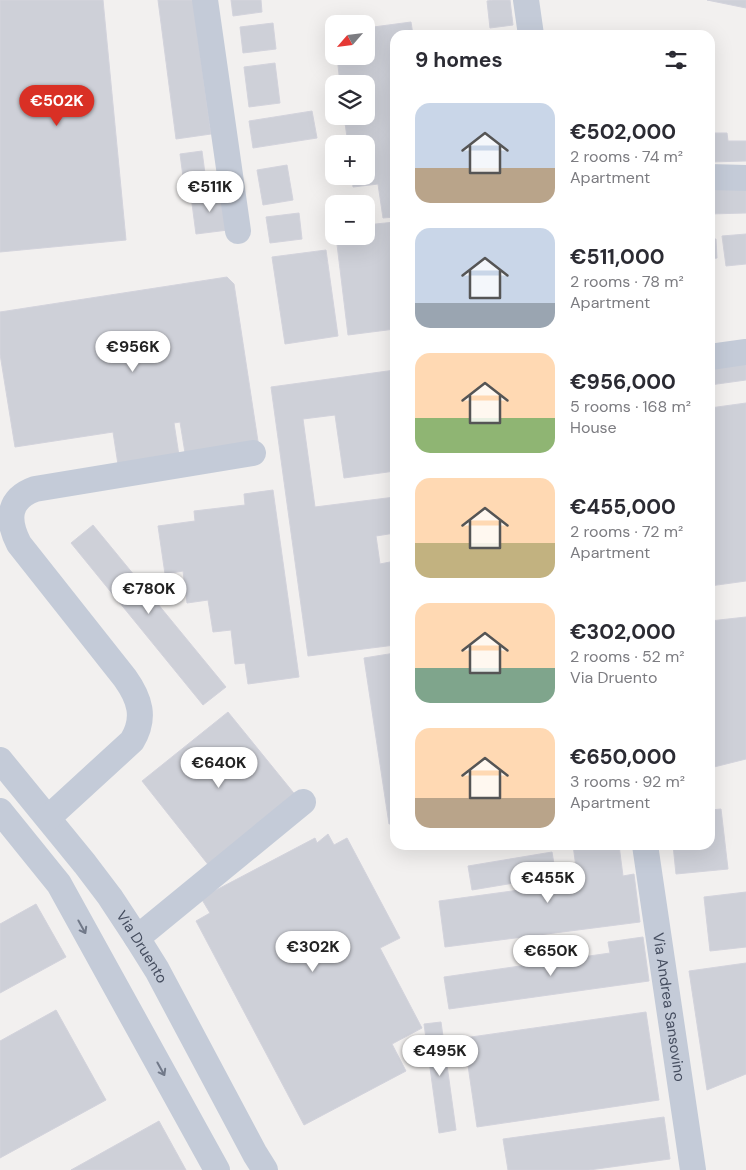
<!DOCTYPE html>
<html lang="en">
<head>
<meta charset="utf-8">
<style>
	:root { --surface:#fff; --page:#f2f2f3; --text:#2b2b33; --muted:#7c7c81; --accent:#d93025 }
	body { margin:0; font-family:"DM Sans",sans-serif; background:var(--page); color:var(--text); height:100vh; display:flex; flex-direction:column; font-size:19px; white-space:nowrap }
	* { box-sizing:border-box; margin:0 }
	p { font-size:16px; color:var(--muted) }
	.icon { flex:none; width:28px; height:28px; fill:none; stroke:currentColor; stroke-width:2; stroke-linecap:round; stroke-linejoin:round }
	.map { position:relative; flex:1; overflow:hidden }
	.side { position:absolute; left:390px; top:30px; width:325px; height:820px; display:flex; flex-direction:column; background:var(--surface); border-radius:15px; box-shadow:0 5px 20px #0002 }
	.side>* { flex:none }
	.needle { width:32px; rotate:242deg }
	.tools { position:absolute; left:325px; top:15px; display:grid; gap:10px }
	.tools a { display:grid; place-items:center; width:50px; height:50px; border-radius:10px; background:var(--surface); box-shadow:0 5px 20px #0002; font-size:25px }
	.price { position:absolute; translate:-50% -42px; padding:0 11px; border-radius:18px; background:#fff; color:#222; font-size:16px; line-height:32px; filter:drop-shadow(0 1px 2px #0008) }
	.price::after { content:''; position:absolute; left:50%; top:30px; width:15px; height:11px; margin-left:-8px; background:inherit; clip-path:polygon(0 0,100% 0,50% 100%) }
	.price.current { background:var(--accent); color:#fff }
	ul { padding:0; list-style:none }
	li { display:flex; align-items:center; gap:15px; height:125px; padding:0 25px }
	li span { display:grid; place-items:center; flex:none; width:140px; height:100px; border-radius:15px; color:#555 }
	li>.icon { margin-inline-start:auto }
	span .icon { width:60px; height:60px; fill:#fffc; stroke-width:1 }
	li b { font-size:21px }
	h2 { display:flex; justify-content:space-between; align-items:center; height:60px; padding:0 25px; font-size:21px }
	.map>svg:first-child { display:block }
</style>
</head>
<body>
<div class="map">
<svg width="746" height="1170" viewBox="0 0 746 1170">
	<rect width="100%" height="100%" fill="#f2f0ef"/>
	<g fill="#ced0d8" stroke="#d3d3dc">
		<path d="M0 0H103L126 240 0 252Z"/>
		<path d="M158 0H193L211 134 176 139Z"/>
		<path d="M231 0H261L262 12 233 16Z"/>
		<path d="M493 0H510L513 25 490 28 487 1Z"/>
		<path d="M707 0H746V8Z"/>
		<path d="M411 22 413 35H395V217L383 218 378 184 353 187 352 176H366V144H348L344 116H366V84H340L337 56H366V28Z"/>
		<path d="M273 23 276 49 243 53 240 27Z"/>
		<path d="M275 63 280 103 249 107 244 67Z"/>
		<path d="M312 111 317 138 253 148 249 121Z"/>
		<path d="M710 133H727L728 141H746V161L710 162Z"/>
		<path d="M202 151 206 181 184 184 180 154Z"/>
		<path d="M287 165 293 200 263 205 257 170Z"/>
		<path d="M710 184H746V213L710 214Z"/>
		<path d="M223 192 228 230 196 234 191 196Z"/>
		<path d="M299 213 302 239 270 243 266 217Z"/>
		<path d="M395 222V329L348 335 336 236H366V225Z"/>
		<path d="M746 234V264L726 266 722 236Z"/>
		<path d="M710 239H716L717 258 710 259Z"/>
		<path d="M326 250 338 336 285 344 272 257Z"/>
		<path d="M227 277 234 284 259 448 186 459 180 422 174 423 180 462 119 471 113 432 15 447 0 354V312Z"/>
		<path d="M746 361V380L710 385V366Z"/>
		<path d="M395 370V471L344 478 335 415 303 419 315 507 395 497V533L376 536 380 564 395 561V645L308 656 271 387Z"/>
		<path d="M746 403V581L710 586V408Z"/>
		<path d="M273 490 299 677 248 684 245 663 235 664 231 630 213 632 208 600 187 603 183 571 165 574 158 526 195 521 194 511 245 505 244 494Z"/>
		<path d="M93 525 226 687 203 705 71 543Z"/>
		<path d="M746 617V759L710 768V621Z"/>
		<path d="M395 653V823L389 824 364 658Z"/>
		<path d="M228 712 297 797 210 867 142 781Z"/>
		<path d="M721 809 728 869 676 874 673 845H710V810Z"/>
		<path d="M328 834 334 845 347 838 400 938 380 948 422 1028 392 1044 406 1071 304 1125 196 921 210 913 201 898 315 838 317 843Z"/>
		<path d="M573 845H619L623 876 634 874 640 922 445 947 439 901 578 882Z"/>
		<path d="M552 852 556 876 472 890 468 866Z"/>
		<path d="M746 892V947L710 951 704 897Z"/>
		<path d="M36 904 66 957 0 993V924Z"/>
		<path d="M643 937 649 981 449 1009 444 977 610 953 608 942Z"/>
		<path d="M746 963V1074L707 1090 689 971Z"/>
		<path d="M56 1010 106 1100 0 1158V1041Z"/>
		<path d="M646 1012 659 1100 477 1127 464 1038Z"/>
		<path d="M441 1022 456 1130 439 1133 424 1024Z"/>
		<path d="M664 1117 670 1159 589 1170H508L503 1139Z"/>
		<path d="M159 1121 186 1170H71Z"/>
	</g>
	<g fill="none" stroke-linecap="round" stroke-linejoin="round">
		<g stroke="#c4cbd8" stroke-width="26">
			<path d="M205 0 238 231"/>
			<path d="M526 0 531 35"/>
			<path d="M710 177 746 178"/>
			<path d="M710 357 746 352"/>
			<path id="s1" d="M0 760 85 864 110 897 137 938 157 970 255 1154 265 1170"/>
			<path d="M0 811 59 884 217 1170"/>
			<path d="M48 818 132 741C146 718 140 699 125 678L19 544C7 521 7 499 35 489L253 453"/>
			<path id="s2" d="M645 845 693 1170"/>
			<path d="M137 938 303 802"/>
		</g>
	</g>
	<defs><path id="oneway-shaft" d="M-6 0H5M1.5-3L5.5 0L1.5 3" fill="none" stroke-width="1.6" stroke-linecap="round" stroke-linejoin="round" transform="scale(1.25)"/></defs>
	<g stroke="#717989">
		<use href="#oneway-shaft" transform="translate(82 927) rotate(61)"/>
		<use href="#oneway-shaft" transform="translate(161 1069) rotate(61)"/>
	</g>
	<g text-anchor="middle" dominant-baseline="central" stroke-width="4" stroke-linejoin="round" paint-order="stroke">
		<g font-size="15" fill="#454d5f" stroke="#fff">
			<text stroke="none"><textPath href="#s1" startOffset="235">Via Druento</textPath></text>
			<text stroke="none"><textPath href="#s2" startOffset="164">Via Andrea Sansovino</textPath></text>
		</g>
	</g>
</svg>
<div class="tools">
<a><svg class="needle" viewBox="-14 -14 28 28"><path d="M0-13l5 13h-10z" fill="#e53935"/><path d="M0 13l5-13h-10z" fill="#7c7c81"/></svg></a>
<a><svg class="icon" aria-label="layers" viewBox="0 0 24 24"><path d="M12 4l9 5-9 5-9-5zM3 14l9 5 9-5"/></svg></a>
<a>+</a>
<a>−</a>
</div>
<b class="price current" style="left:57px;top:127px">€502K</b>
<b class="price" style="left:210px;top:213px">€511K</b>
<b class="price" style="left:133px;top:373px">€956K</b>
<b class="price" style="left:149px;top:615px">€780K</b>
<b class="price" style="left:219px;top:789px">€640K</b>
<b class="price" style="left:548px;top:904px">€455K</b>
<b class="price" style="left:313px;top:973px">€302K</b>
<b class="price" style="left:551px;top:977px">€650K</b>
<b class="price" style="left:440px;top:1077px">€495K</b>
<section class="side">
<h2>9 homes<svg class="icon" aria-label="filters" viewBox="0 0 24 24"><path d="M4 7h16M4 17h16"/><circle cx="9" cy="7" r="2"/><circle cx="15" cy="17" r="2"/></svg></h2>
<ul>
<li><span style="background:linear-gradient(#c9d6e8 65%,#b9a48a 0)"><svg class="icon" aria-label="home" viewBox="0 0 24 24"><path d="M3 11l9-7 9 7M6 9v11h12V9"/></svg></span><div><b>€502,000</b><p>2 rooms · 74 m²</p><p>Apartment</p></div></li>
<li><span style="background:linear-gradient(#c9d6e8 75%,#9aa5b1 0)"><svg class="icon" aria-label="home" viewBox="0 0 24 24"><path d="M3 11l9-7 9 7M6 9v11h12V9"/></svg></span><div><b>€511,000</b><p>2 rooms · 78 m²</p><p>Apartment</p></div></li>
<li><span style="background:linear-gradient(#ffd9b3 65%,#8fb573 0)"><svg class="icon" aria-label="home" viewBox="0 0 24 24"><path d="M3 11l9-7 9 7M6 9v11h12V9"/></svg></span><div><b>€956,000</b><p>5 rooms · 168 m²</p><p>House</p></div></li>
<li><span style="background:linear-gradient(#ffd9b3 65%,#c2b280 0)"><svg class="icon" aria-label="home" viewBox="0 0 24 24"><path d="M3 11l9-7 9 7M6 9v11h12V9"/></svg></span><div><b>€455,000</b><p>2 rooms · 72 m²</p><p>Apartment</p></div></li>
<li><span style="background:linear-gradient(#ffd9b3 65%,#7fa58c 0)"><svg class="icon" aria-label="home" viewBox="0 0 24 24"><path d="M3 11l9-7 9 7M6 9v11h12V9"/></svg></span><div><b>€302,000</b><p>2 rooms · 52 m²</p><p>Via Druento</p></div></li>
<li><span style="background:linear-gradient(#ffd9b3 70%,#b9a48a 0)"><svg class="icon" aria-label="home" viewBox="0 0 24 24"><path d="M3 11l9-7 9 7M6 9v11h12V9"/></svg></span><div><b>€650,000</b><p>3 rooms · 92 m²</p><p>Apartment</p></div></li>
</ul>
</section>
</div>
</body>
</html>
